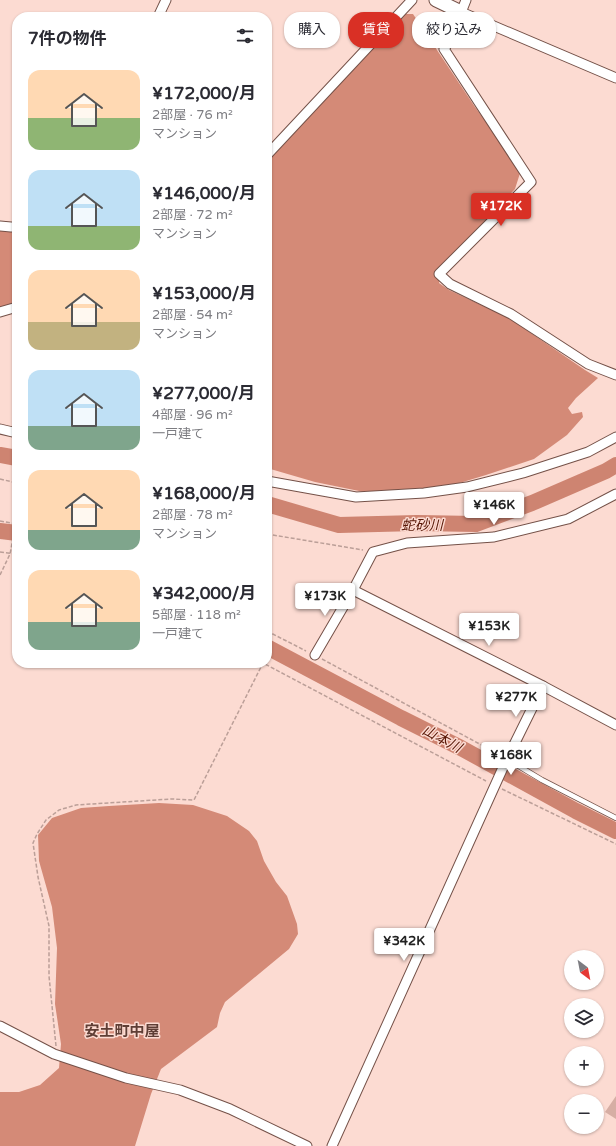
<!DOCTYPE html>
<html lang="ja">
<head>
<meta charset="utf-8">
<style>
	:root { --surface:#fff; --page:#f7f7f7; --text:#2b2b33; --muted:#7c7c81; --accent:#d93025 }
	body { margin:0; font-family:"Varela Round","Noto Sans JP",sans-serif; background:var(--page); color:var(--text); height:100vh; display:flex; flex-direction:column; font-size:15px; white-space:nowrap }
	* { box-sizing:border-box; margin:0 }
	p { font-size:13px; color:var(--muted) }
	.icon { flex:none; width:22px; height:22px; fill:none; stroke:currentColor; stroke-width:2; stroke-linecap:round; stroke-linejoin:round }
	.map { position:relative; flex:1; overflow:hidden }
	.panel { position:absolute; left:12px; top:12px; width:260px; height:656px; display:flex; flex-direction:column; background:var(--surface); border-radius:16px; box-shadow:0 1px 3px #0004 }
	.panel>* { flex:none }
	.hud { position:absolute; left:284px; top:12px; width:272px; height:36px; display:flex; gap:8px }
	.needle { width:26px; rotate:148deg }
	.tools { position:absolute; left:564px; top:950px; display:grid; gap:8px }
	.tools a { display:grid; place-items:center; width:40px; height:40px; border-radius:50%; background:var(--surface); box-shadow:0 1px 3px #0004; font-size:20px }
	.price { position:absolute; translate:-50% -34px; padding:0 9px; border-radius:4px; background:#fff; color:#222; font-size:13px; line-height:26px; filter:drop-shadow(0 1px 2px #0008) }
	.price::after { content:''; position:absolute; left:50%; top:24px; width:12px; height:9px; margin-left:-6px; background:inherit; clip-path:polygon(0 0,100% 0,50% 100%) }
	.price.active { background:var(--accent); color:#fff }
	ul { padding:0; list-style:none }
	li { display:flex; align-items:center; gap:12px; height:100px; padding:0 16px }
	li span { display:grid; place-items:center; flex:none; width:112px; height:80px; border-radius:12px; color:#555 }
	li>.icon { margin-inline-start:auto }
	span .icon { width:48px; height:48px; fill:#fffc; stroke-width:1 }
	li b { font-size:17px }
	h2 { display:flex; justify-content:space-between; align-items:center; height:48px; padding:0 16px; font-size:17px }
	.tag { padding:0 14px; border-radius:16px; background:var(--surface); box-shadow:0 1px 3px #0004; font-size:14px; line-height:36px }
	.tag.active { background:var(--accent); color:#fff }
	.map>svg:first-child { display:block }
</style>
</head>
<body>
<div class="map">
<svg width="616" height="1146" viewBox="0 0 616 1146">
	<rect width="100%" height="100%" fill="#fcdbd2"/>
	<g fill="#d48a77">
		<path d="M405 14H413L475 107 521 170 515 189 442 266 439 283 449 290 509 318 585 370 598 378 576 398 568 408 572 414 582 412 583 417 567 435 534 459 486 475 423 494 364 492 315 482 267 468V160L356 67Z"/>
		<path d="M0 223 17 227V302L0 309Z"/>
		<path d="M159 803 193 805 227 816 249 831 257 841 264 861 276 882 287 896 297 924 298 934 289 949 225 1002 220 1013 217 1027 161 1069 151 1094 135 1146H0V1092H19L40 1085 59 1068 61 1044 55 1004 57 948 52 907 39 861 38 835 52 818 81 808 109 806Z"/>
	</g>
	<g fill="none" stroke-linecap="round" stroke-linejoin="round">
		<g stroke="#ce8471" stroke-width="16">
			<path d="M0 455 17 458"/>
			<path d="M267 504 339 525 417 523 476 524 532 503 606 471 616 465"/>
			<path d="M0 531 17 533"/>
			<path d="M267 647 401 718 461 748 576 811 616 831"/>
		</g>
	</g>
	<path fill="#d6aea4" d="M616 1096V1119L605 1112Z"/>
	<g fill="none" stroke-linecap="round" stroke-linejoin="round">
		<g stroke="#745148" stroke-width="6">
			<path id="lane" d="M507 759 542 780 616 818"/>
		</g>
		<g stroke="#745148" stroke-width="11">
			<g id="street">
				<path d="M466 0 450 40 444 49 531 182 439 274 450 284 511 314 588 364 616 375"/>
				<path d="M461 12 616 78"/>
				<path d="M158 17 166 0"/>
				<path d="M267 155 412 0"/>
				<path d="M0 226 11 227H17"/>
				<path d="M0 312 17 307"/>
				<path d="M0 429 17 433"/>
				<path d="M267 481 356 497 424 493 467 487 523 473 588 452 616 437"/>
				<path d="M353 590 543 686 616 725"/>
				<path d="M315 655 353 590 373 552 407 543 494 537 568 519 616 494"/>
				<path d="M0 1026 54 1054 126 1078 180 1090 230 1109 307 1146"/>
				<path d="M332 1146 506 761 543 686"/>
			</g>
		</g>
		<g stroke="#745148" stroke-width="15">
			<path id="secondary" d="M436 0 461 12"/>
		</g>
		<g stroke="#bb9f98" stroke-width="1.5" stroke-dasharray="4 2" stroke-linecap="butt">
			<path d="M0 479 17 483"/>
			<path d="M0 521 17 524"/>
			<path d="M267 534 363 550"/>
			<path d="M0 552 17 554"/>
			<path d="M0 575 10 554 16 523"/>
			<path d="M267 631 306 651"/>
			<path d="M322 659 500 755"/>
			<path d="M502 789 616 844"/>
			<path d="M56 1046 49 976V926L38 877 33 843 37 834 46 820 59 810 76 805 172 799 194 800 263 663 486 781"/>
		</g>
		<use href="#lane" stroke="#fff" stroke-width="4.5"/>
		<use href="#street" stroke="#fff" stroke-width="9"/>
		<use href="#secondary" stroke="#fff" stroke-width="13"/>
	</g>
	<g text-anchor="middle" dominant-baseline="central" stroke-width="3" stroke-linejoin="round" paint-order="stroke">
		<g font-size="14" font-style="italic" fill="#581605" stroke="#fcdbd2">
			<text x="422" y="525">蛇砂川</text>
			<text transform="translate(442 739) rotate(28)">山本川</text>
		</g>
		<g font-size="15" font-weight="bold" fill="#5f3e35" stroke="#fcdbd2">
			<text x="122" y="1031">安土町中屋</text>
		</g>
	</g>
</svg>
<div class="tools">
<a><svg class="needle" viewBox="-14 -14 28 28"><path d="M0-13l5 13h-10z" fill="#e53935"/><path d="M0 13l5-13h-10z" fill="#7c7c81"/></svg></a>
<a><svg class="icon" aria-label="layers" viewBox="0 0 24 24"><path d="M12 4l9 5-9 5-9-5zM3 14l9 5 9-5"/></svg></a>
<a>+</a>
<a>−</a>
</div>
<b class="price active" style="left:501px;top:227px">¥172K</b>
<b class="price" style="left:494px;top:526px">¥146K</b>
<b class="price" style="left:325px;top:617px">¥173K</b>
<b class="price" style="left:489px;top:647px">¥153K</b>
<b class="price" style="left:516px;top:718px">¥277K</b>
<b class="price" style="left:511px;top:776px">¥168K</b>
<b class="price" style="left:404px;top:962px">¥342K</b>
<div class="hud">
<a class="tag">購入</a>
<a class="tag active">賃貸</a>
<a class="tag">絞り込み</a>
</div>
<section class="panel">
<h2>7件の物件<svg class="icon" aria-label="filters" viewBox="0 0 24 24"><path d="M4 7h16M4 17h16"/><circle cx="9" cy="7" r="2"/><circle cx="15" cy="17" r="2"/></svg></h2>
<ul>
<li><span style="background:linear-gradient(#ffd9b3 60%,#8fb573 0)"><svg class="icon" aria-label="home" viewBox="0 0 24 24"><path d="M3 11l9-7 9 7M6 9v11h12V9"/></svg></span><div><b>¥172,000/月</b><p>2部屋 · 76 m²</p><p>マンション</p></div></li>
<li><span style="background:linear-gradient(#bfe0f5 70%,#8fb573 0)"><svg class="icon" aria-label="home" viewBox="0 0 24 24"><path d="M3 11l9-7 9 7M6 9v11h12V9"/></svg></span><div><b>¥146,000/月</b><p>2部屋 · 72 m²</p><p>マンション</p></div></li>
<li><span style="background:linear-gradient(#ffd9b3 65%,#c2b280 0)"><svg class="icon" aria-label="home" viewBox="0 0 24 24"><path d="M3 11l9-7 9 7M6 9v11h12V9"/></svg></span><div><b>¥153,000/月</b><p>2部屋 · 54 m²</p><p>マンション</p></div></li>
<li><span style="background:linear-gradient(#bfe0f5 70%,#7fa58c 0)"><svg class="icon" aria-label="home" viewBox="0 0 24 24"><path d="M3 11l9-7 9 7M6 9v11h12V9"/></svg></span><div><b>¥277,000/月</b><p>4部屋 · 96 m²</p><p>一戸建て</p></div></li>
<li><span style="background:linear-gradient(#ffd9b3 75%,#7fa58c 0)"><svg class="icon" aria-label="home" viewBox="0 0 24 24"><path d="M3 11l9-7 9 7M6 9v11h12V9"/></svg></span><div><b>¥168,000/月</b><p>2部屋 · 78 m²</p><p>マンション</p></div></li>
<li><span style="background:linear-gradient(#ffd9b3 65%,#7fa58c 0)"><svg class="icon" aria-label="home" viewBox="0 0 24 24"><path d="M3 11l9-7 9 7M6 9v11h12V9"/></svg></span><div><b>¥342,000/月</b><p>5部屋 · 118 m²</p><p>一戸建て</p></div></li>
</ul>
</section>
</div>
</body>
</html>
